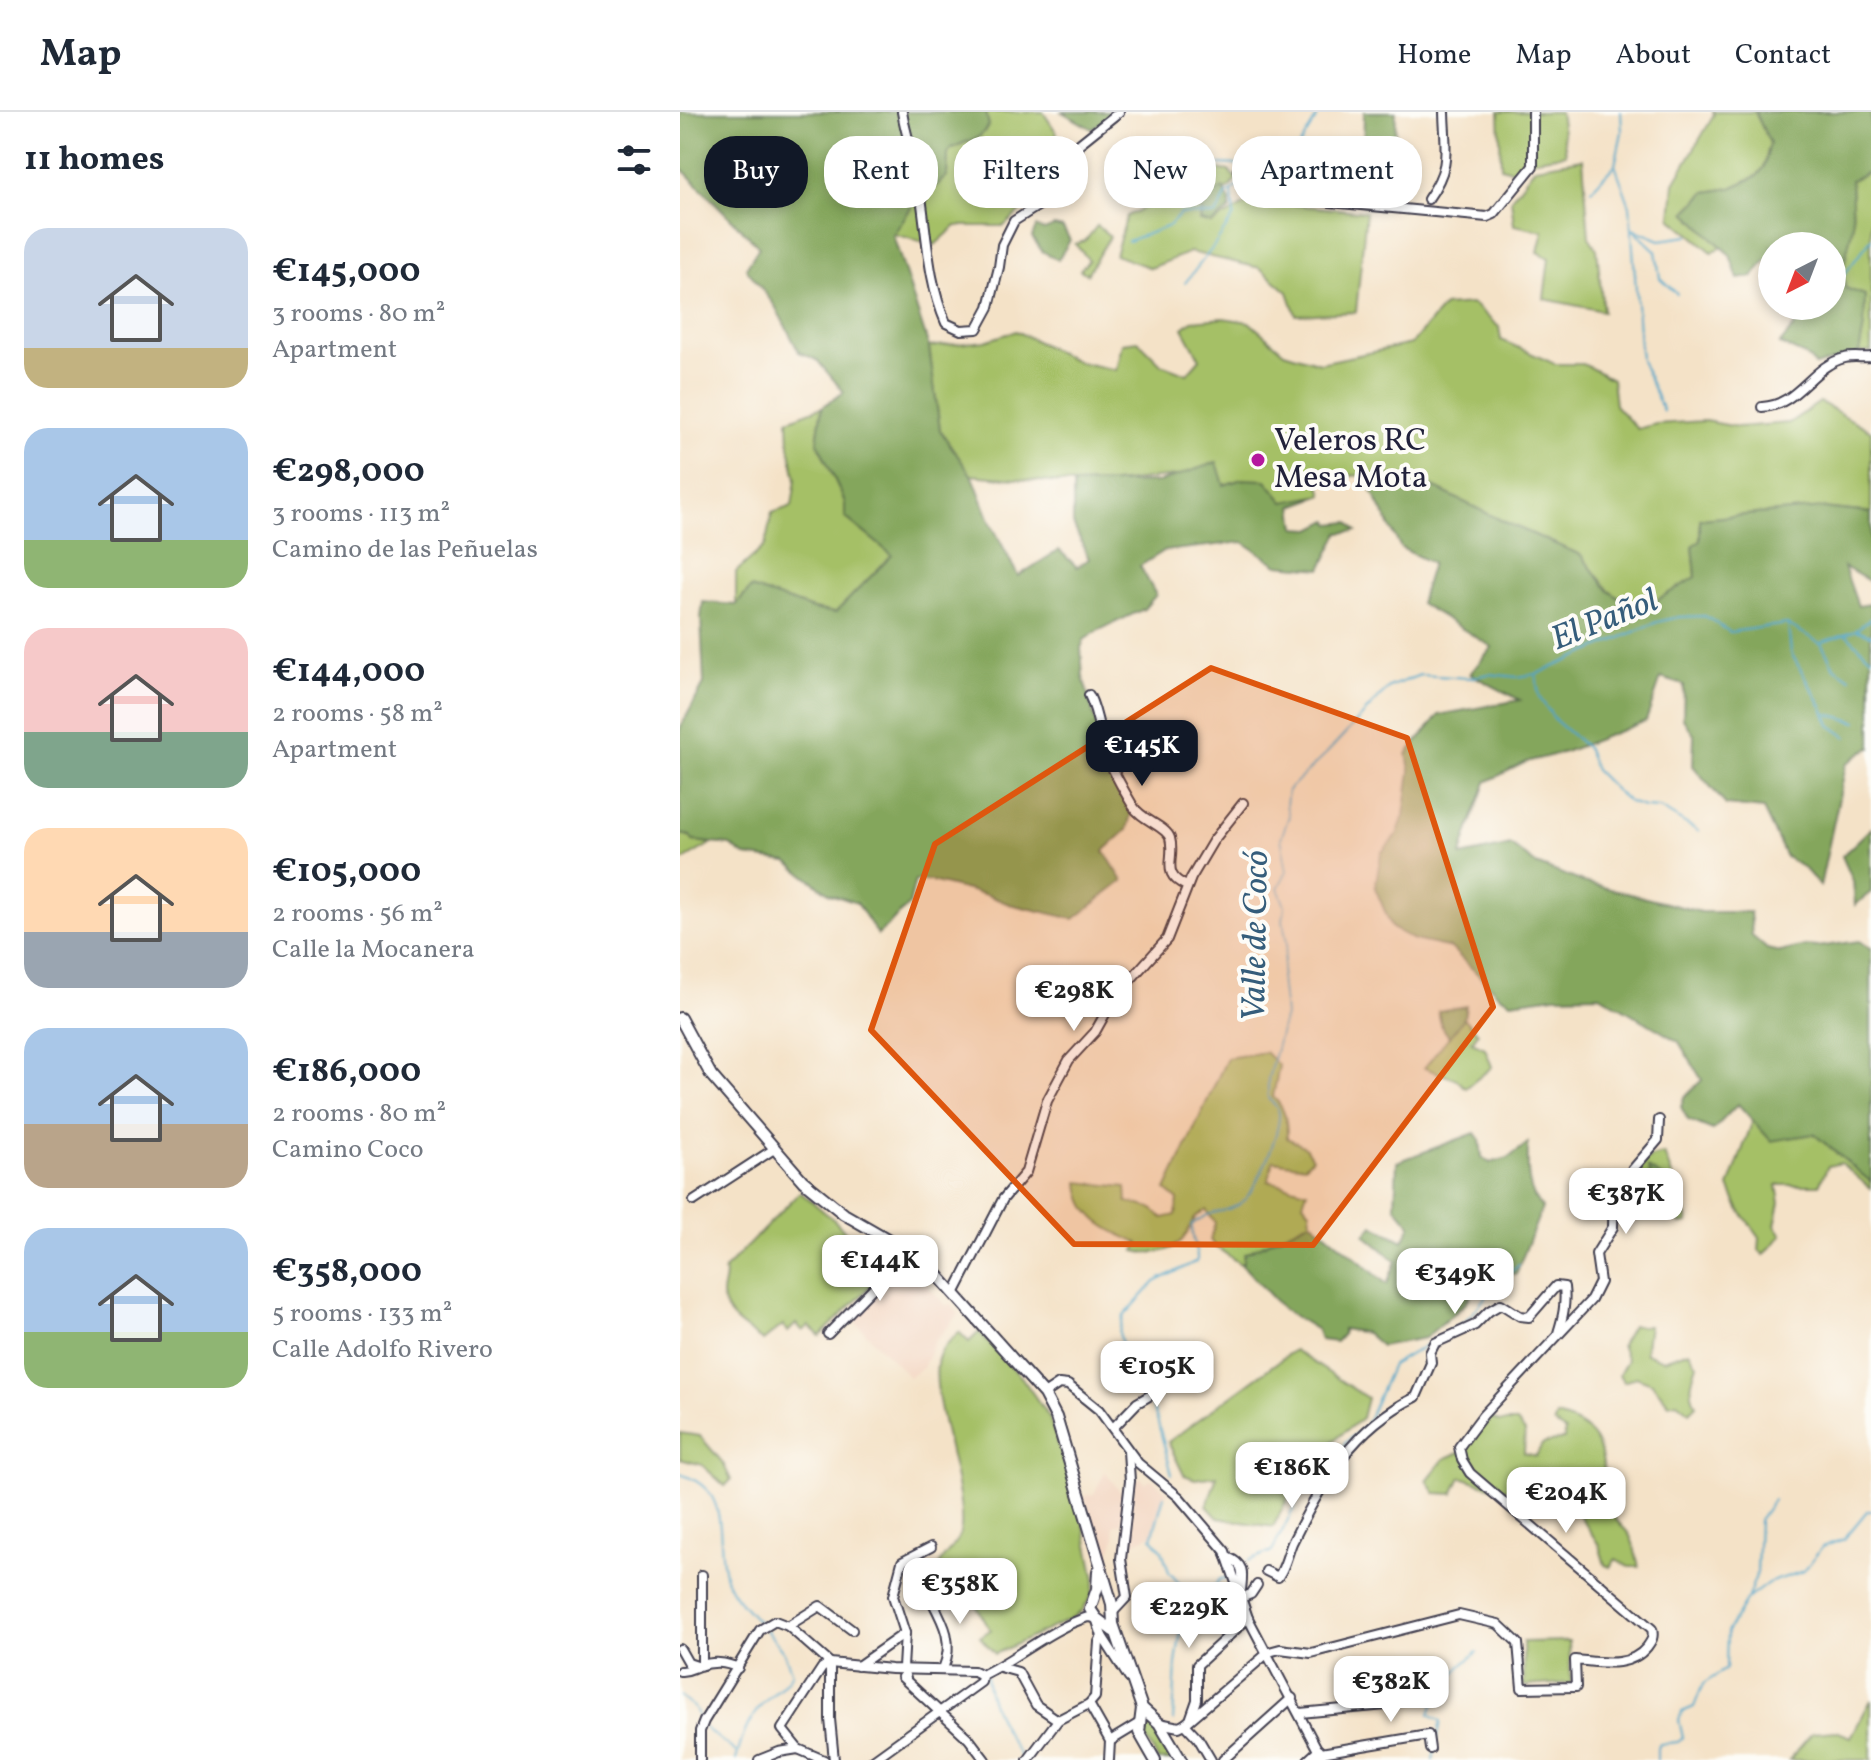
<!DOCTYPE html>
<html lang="en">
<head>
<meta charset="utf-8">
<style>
	:root { --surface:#fff; --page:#f6f6f7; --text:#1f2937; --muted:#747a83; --line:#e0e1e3; --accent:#111827 }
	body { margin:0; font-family:Vollkorn,serif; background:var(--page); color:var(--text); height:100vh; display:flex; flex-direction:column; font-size:30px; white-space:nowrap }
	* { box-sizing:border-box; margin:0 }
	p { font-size:26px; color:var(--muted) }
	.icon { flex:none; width:44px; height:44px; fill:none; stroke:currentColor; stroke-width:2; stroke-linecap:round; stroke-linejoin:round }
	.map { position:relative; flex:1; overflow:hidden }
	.panel { display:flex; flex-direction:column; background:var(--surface); width:680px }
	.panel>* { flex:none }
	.banner { position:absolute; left:24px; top:24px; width:760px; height:72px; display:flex; gap:16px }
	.needle { width:52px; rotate:222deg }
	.tools { position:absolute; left:1078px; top:120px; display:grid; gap:16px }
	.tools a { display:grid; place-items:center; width:88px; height:88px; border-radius:50%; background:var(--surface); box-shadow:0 4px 12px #0003; font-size:40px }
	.price { position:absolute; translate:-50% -68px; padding:0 18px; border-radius:16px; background:#fff; color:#222; font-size:26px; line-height:52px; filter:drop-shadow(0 2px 4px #0008) }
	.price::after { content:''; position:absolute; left:50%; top:48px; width:24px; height:18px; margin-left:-12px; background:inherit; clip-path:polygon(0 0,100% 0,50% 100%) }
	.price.current { background:var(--accent); color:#fff }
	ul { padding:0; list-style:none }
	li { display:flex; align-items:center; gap:24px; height:200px; padding:0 24px }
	li span { display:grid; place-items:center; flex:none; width:224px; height:160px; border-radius:24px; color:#555 }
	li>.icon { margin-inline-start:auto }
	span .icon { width:96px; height:96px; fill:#fffc; stroke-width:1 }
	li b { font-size:34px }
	h2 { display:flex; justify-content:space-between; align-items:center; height:96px; padding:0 24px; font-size:34px }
	.chip { padding:0 28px; border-radius:32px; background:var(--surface); box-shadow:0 4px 12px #0003; font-size:28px; line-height:72px }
	.chip.current { background:var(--accent); color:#fff }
	header { display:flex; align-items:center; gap:48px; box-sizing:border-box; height:112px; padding:0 40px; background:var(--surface); border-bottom:2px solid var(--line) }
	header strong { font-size:38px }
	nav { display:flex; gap:44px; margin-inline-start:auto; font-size:28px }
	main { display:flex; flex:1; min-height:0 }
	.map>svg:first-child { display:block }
</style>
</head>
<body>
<header>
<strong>Map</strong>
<nav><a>Home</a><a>Map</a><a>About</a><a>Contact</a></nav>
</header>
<main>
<section class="panel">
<h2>11 homes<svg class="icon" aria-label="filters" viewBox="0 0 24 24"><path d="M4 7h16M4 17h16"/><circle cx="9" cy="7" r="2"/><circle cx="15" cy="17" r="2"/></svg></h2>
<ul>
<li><span style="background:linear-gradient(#c9d6e8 75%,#c2b280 0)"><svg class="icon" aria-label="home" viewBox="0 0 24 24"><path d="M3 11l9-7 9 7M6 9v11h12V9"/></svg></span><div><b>€145,000</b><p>3 rooms · 80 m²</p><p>Apartment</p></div></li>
<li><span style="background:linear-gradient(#a9c7e8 70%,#8fb573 0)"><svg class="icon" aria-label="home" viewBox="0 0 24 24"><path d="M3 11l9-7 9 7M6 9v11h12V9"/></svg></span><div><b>€298,000</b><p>3 rooms · 113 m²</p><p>Camino de las Peñuelas</p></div></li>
<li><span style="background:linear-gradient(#f6c9c9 65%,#7fa58c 0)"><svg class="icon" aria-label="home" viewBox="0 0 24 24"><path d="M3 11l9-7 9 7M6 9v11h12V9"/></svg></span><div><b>€144,000</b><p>2 rooms · 58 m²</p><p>Apartment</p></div></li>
<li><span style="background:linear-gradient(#ffd9b3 65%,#9aa5b1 0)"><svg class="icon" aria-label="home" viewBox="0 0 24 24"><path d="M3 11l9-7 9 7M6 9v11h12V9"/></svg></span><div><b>€105,000</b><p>2 rooms · 56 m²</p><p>Calle la Mocanera</p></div></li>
<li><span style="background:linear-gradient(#a9c7e8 60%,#b9a48a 0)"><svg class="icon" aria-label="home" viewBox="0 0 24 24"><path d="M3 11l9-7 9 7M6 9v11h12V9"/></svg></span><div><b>€186,000</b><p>2 rooms · 80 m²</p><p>Camino Coco</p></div></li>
<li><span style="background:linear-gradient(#a9c7e8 65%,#8fb573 0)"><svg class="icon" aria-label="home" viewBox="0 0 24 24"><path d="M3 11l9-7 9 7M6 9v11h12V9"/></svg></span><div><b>€358,000</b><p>5 rooms · 133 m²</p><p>Calle Adolfo Rivero</p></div></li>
</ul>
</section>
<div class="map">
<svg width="1191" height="1648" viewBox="0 0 1191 1648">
	<rect width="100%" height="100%" fill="#fdfcf7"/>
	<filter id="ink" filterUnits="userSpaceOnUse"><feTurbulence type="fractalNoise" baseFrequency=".0125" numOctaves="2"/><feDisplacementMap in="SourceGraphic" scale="16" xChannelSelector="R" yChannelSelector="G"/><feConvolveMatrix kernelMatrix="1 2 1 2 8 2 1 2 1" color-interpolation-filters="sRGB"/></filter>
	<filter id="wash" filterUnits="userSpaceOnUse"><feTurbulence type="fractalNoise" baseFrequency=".006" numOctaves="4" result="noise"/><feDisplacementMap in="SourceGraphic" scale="32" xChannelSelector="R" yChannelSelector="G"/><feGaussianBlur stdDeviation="1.8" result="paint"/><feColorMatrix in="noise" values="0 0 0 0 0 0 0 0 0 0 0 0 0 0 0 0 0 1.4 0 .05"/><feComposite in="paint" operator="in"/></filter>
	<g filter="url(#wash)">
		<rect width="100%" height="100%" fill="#f4e2c7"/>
		<g fill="#f3d4bf">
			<path d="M221 1157 242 1173 245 1171 266 1194 270 1192 279 1202 254 1230 243 1256 229 1265 171 1206Z"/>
			<path d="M425 1359 444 1385 442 1411 433 1414 435 1426 428 1445H422L404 1384 414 1382Z"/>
			<path d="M460 1365 465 1371 471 1367 488 1380 482 1385 471 1423 447 1434 455 1368Z"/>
		</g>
		<g fill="#a5c066" stroke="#647150" stroke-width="2">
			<path d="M306 0H363L377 21 361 81 324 114H276L255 133 213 122 242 79 267 64 268 41 272 36 299 25 309 14Z"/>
			<path d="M819 0H880L886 42 848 49 838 60 821 55Z"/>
			<path d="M1033 0H1075L1090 31 1084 55 1077 64 1051 76 1026 80 1006 100 1042 135 1032 140 991 106 994 71 1034 3Z"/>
			<path d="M903 47 909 125 917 137 923 199 864 187 869 146 858 140 863 119 834 113 831 87 855 55Z"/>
			<path d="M535 57 549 59 557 67 549 76 523 87 520 108 532 112 579 84 603 92 686 100 676 200 616 203 608 180 580 156 510 140 471 156 435 143 447 104 474 91 511 89 510 81 500 70C510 61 522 63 535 57Z"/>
			<path d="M1191 59V240L1179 241 1184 213 1185 184 1165 176 1163 157 1173 113 1171 67Z"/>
			<path d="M417 114 430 124 407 162 400 158 409 148 395 132 405 129Z"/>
			<path d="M793 192 819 215 821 228 875 252H903L932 267 935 293 957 317 976 312 1025 309 1058 315 1109 311 1140 290 1191 319V401L1143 396 1020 429 1013 434 1016 465 958 499 929 479 901 443 827 411 684 363 638 366 643 383 604 391 562 367 544 373 504 363 433 371 394 372 289 363 260 318 249 235 305 229 336 219 398 250 436 258 442 231 458 229 481 252 507 262 520 247 503 216 512 209 543 206 569 210 604 240 640 251 731 232 764 194Z"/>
			<path d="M142 295 137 329 165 390V405L212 443 155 501 133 497 56 493V460L85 434 92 401 112 394 116 367 109 334 108 308Z"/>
			<path d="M0 722 10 724 13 729 32 731 0 750Z"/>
			<path d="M784 906 798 921 792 930 805 936 812 955 786 976 776 967 744 956Z"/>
			<path d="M585 940 599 954 593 985C606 997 607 1009 607 1026L625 1035 632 1046 625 1054 593 1049 588 1069 627 1079 623 1091 630 1099 631 1109 565 1142 562 1153 536 1135 530 1128 535 1111 526 1098C508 1108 514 1114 503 1127 491 1141 471 1143 455 1139L459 1131C429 1118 401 1107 399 1070L446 1075 447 1090 471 1096 483 1106 496 1103 498 1088 486 1078 547 946Z"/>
			<path d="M1073 1008 1091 1028 1134 1022 1191 1070V1077L1161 1051 1148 1054 1139 1073H1097L1100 1091 1095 1113 1102 1123 1084 1143 1079 1138 1080 1126 1059 1097 1049 1075Z"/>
			<path d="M984 1042 1005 1097 1008 1111 1001 1112C983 1097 953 1085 960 1059 963 1046 972 1044 984 1042Z"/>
			<path d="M120 1080 154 1108 205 1160 140 1224 129 1214 123 1219 116 1212 108 1220 103 1213 83 1229C67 1217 43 1205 42 1183 42 1173 47 1167 44 1158Z"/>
			<path d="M952 1214H969L965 1241 984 1248 1009 1239 1017 1253C1012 1268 1008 1278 1016 1293L1009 1300 997 1290 989 1292 972 1271 956 1265 944 1270 939 1263 947 1248 941 1233Z"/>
			<path d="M279 1220 289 1230 299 1220 342 1266 369 1305 402 1403 415 1467 412 1483 402 1499 393 1506 315 1542 300 1525 310 1518 295 1491 281 1495 257 1459C261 1442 279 1435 281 1416 285 1371 246 1276 259 1244 262 1235 273 1226 279 1220Z"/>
			<path d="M614 1238 687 1286 682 1306 614 1360 611 1381 593 1415 538 1406 527 1394 537 1364 515 1367 504 1363 488 1330Z"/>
			<path d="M808 1304 819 1310H837L845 1320 844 1341 856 1344 862 1332 884 1327 885 1319 874 1311 876 1304C936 1319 917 1355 931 1399 934 1409 945 1415 950 1424 955 1433 956 1445 959 1455H949L936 1447 930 1455 925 1453 919 1433 887 1384 889 1372 876 1361 867 1365 847 1364 838 1377H817L781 1365 773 1382 755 1381 747 1368 764 1347 785 1338 796 1316Z"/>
			<path d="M0 1321 20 1324 43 1351 51 1368 45 1374 22 1353 0 1347Z"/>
			<path d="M889 1529 891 1571 844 1574 843 1530Z"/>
			<path d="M1191 1588V1648H1109L1132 1621 1156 1619 1171 1625Z"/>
			<path d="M470 1608 475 1610 498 1648H478L462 1619 465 1609Z"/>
		</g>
		<g fill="#84a65b" stroke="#53644b" stroke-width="2">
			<path d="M0 0H306L309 14 299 25 271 36 268 41 267 64 255 75 242 79 213 123 249 235 260 318 294 367 311 411 338 464 379 438 397 455 409 447 393 412V372L479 370 537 350 544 373 562 367 586 368 604 390 643 383 613 394 616 416 632 417 649 408 651 412 669 410 677 419 659 421 641 457 598 453 563 430 484 439 460 454 476 483 464 497 417 519 404 528 401 536 403 565 422 633 433 665 451 701 447 718 424 739 443 769 394 807 329 792 307 783 251 769 235 768 229 793 198 823 177 791 150 782 107 750 65 744 50 733 13 729 10 724 0 722V616L24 572 21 506 23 490 56 493 71 476 133 497 155 501 212 443 165 405V390L137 329 142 295 164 280 137 248 119 240 95 194 66 156 79 135 0 55Z"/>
			<path d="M382 0H428L430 4 412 17Z"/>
			<path d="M684 0H716L714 57 717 71 706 72 705 96 684 94V81L674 80 683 44Z"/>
			<path d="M1075 0H1191V59L1171 68 1173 113 1163 157 1165 176 1185 183 1184 214 1179 241 1136 254 1125 243 1100 232 1118 210 1120 194H1152V134H1092V149L1086 148 1073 165 1058 167 1050 143 1006 100 1026 80 1051 76 1077 64 1084 55 1090 31Z"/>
			<path d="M543 76 550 89V97L532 112 520 109 523 87Z"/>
			<path d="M374 114 383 116 390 128 378 148 362 139 352 125 356 115 364 118Z"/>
			<path d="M684 363 731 364 827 411 901 443 929 479 958 499 1016 465 1013 433 1020 429V407L1143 396 1191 401V470L1164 455 1178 494 1191 492V636L1183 639 1166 653 1140 774 1124 756 1106 745 1083 697 1046 693 1013 654 1014 623 1003 607 1004 573 981 566 966 609 885 640 846 650 806 670C798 697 787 716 781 744L831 733 856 752 903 770 1021 800H1070L1072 824 1087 837 1100 840 1125 834 1137 835 1179 829 1191 836V1070L1134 1022 1091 1029 1058 992 1033 1018 1008 1008 1001 995 1004 985 1022 968 999 930 920 883 875 884 831 890 820 884 771 836 734 828 712 816 695 776 701 741 717 723 724 703 730 659 727 642 759 603 840 588 790 562 812 535 740 491 752 451 721 436Z"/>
			<path d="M1191 716V780L1175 793 1173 769 1162 744Z"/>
			<path d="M786 894 784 906 769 925 761 913 758 899Z"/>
			<path d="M795 1021 800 1028 802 1045 810 1051 828 1046 848 1031C848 1054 845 1078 862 1096L836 1162 815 1160 800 1168 786 1191 745 1226 701 1234 686 1221 663 1217V1222L656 1230 640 1228 637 1218 603 1197 562 1153 564 1142 631 1109 707 1172 716 1149 685 1123 693 1113 723 1129 731 1113 715 1094 717 1050Z"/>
			<path d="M968 1056 990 1070 992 1085C977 1079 972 1072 968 1056Z"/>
		</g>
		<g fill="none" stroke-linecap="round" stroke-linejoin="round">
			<g stroke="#4ca5c9" stroke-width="2">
				<path d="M941 0 942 20 935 53 950 94 961 248 983 299"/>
				<path d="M489 33 536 52 584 54"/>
				<path d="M567 67 588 51 615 41 640 0"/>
				<path d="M911 78 935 53"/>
				<path d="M953 117 976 139 980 166 997 182"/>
				<path d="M956 118 980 128 1008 124"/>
				<path d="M448 129 489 114 500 102 536 103 547 82 562 71"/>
				<path d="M505 171 534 134 554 104 552 80"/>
				<path d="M1152 179 1191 127"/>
				<path d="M1133 209 1142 194"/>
				<path d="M1108 513 1111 541 1143 596 1150 613 1167 625"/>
				<path d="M1176 518 1191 506"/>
				<path d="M1166 522 1191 546"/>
				<path d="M1141 531 1154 555 1170 566"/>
				<path d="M857 562 977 510 999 505 1025 504 1050 520 1107 512 1140 531 1176 518 1191 523"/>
				<path d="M1148 602 1177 610"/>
				<path d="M466 1280 454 1248 441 1229 439 1220 444 1204 475 1170 517 1149C518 1136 511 1127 512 1113 529 1098 541 1102 558 1093 575 1084 601 1020 599 1001 598 994 593 991 588 986V967L605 903 601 866 607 831 603 808 605 794 598 776 607 759 601 726 609 704 606 693 608 678 649 639 709 575 740 563 790 566 809 562 837 565 856 562 859 585 876 609 906 635 915 658 935 678 949 690 964 695 980 696 1018 719"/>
				<path d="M469 1286 477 1307 492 1362"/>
				<path d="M0 1362C52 1378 35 1421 45 1462 50 1483 68 1498 81 1513"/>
				<path d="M484 1384 472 1426 482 1438 489 1460 500 1472 504 1495 496 1552 493 1609"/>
				<path d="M568 1449 592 1439 615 1394 616 1384 642 1359 666 1330 686 1313 712 1253C735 1239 759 1226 782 1211 791 1205 797 1196 803 1188 813 1174 826 1163 839 1153"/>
				<path d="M1068 1485 1077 1461 1079 1408 1093 1388"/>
				<path d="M504 1495 519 1492 540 1467 550 1465"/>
				<path d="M306 1564C309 1594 326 1622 342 1647"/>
				<path d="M0 1584 15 1596 20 1609"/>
				<path d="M25 1616 56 1640"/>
				<path d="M56 1648C61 1629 67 1609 81 1594 92 1581 105 1575 112 1561L104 1540 86 1518"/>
				<path d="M753 1648 761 1609 750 1602C758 1574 775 1559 797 1540"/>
				<path d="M977 1648V1636L980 1632 998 1630 1003 1626 999 1608 1002 1600 1014 1595 1023 1572 1046 1557 1047 1520 1067 1487 1088 1471 1124 1459 1142 1435 1164 1427 1187 1399H1191"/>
			</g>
		</g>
	</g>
	<g filter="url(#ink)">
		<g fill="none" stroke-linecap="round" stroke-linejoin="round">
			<g stroke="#423f50" stroke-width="12">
				<g id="minor">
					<path d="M222 0C226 24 235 48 239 72 247 118 247 168 266 211L281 218 297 217 309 195 319 155 322 133 334 109 383 78 399 32 439 0"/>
					<path d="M558 58C575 84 600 89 629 88L807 105 814 102 853 54V0"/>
					<path d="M748 87C772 53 765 39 764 0"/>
					<path d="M1082 295C1118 294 1132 253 1165 246 1173 244 1183 246 1191 245"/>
					<path d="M409 583C416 597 418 610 421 625 426 648 441 674 453 694 461 708 486 714 490 726 496 747 479 762 507 774"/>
					<path d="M14 1089 94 1037"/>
					<path d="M275 1180 323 1087 346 1060 367 989 389 948 415 920 434 886 487 827 511 766 533 729 563 691"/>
					<path d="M148 1222 230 1138"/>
					<path d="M364 1282 379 1272 388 1273 419 1298 458 1351 499 1385 545 1439 568 1506 643 1648"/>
					<path d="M433 1316 457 1291 476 1280 495 1253"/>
					<path d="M547 1445C565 1452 563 1461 561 1478"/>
					<path d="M586 1459 598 1465 601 1460C606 1451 608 1441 612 1431 642 1370 673 1315 736 1285L751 1251 750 1241 755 1231 795 1213 809 1199 821 1192 840 1204 849 1205 876 1174 884 1175C886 1192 883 1205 878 1221"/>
					<path d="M244 1473C258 1503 277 1525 263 1557"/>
					<path d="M561 1486 571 1482 577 1473"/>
					<path d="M432 1501 447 1485 441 1447 450 1369 448 1339"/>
					<path d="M108 1514 140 1494 172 1518"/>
					<path d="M0 1537 8 1551 17 1554"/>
					<path d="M150 1551V1607L154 1648"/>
					<path d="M22 1553V1463"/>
					<path d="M178 1554 225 1521"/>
					<path d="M320 1555 338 1560 356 1593 378 1608"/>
					<path d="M0 1559C8 1560 11 1556 19 1554 34 1549 45 1550 58 1556"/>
					<path d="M302 1563C338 1546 369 1517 408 1505L416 1506 422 1524 449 1566"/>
					<path d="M222 1565 289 1627 305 1648"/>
					<path d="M226 1567 223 1556 225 1521 213 1484 222 1450 251 1435"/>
					<path d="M409 1592 430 1629"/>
					<path d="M620 1601 706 1593"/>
					<path d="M511 1605 517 1588V1553L568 1506"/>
					<path d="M479 1611 499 1615 505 1612 589 1540 600 1537 631 1541 779 1503 818 1512 838 1531 842 1576 896 1575 895 1548C920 1550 949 1557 967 1535 972 1528 974 1525 972 1517L790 1361 782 1348 779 1335 803 1303 911 1188 920 1170 916 1142 933 1115 934 1079 978 1028 979 1008"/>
					<path d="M505 1612 518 1626 531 1648"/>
					<path d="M430 1629 458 1612"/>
					<path d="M641 1641 748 1623 750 1637"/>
					<path d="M20 1648V1619L24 1609 80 1518 95 1509 108 1514 150 1551 211 1557 294 1559 302 1563"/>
					<path d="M79 1648 99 1640 118 1637"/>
					<path d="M144 1648 118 1637 102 1617 142 1556 150 1551"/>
					<path d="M193 1648 301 1570 302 1563"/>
					<path d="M348 1648 378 1608 409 1592 415 1585 419 1530 422 1524"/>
					<path d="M429 1648 430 1629"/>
					<path d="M543 1648 612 1586"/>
					<path d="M628 1648 639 1638"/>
				</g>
			</g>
			<g stroke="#423f50" stroke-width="14">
				<g id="major">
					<path d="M0 906 31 963 123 1069 164 1102 244 1148 364 1282 376 1305 432 1492 433 1512 462 1596 479 1611 501 1648"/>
					<path d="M418 1459 417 1477 410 1497 416 1506 433 1519"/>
					<path d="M462 1596 459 1620 475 1648"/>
				</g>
			</g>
			<use href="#minor" stroke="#fff" stroke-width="8"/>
			<use href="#major" stroke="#fff" stroke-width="10"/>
		</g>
	</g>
	<path fill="#de560e" fill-opacity="0.2" stroke="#de560e" stroke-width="6" stroke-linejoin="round" d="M531 556 727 626 813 895 633 1133 394 1132 191 918 255 732Z"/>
	<circle fill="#b5179e" stroke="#fdfcf7" stroke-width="3" cx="578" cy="348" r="8"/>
	<g text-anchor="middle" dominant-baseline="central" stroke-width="8" stroke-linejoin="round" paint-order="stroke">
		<g font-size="32" fill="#22223b" stroke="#fdfcf7" text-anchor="start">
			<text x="594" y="330">Veleros RC<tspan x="594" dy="37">Mesa Mota</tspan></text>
		</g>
		<g font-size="34" font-style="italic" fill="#355d7b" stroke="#fdfcf7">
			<text transform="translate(925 509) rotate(-22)">El Pañol</text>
			<text transform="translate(577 824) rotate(-89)">Valle de Cocó</text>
		</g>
	</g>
</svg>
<div class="tools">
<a><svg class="needle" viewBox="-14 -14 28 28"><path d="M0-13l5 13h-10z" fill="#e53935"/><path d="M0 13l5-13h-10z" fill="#747a83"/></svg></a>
</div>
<b class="price current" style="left:462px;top:676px">€145K</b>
<b class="price" style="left:394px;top:921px">€298K</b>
<b class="price" style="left:946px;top:1124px">€387K</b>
<b class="price" style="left:200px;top:1191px">€144K</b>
<b class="price" style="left:775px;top:1204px">€349K</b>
<b class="price" style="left:477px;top:1297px">€105K</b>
<b class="price" style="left:612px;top:1398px">€186K</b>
<b class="price" style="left:886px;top:1423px">€204K</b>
<b class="price" style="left:280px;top:1514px">€358K</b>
<b class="price" style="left:509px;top:1538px">€229K</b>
<b class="price" style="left:711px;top:1612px">€382K</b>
<div class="banner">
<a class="chip current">Buy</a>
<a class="chip">Rent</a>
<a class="chip">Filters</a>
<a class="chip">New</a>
<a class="chip">Apartment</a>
</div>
</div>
</main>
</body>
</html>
